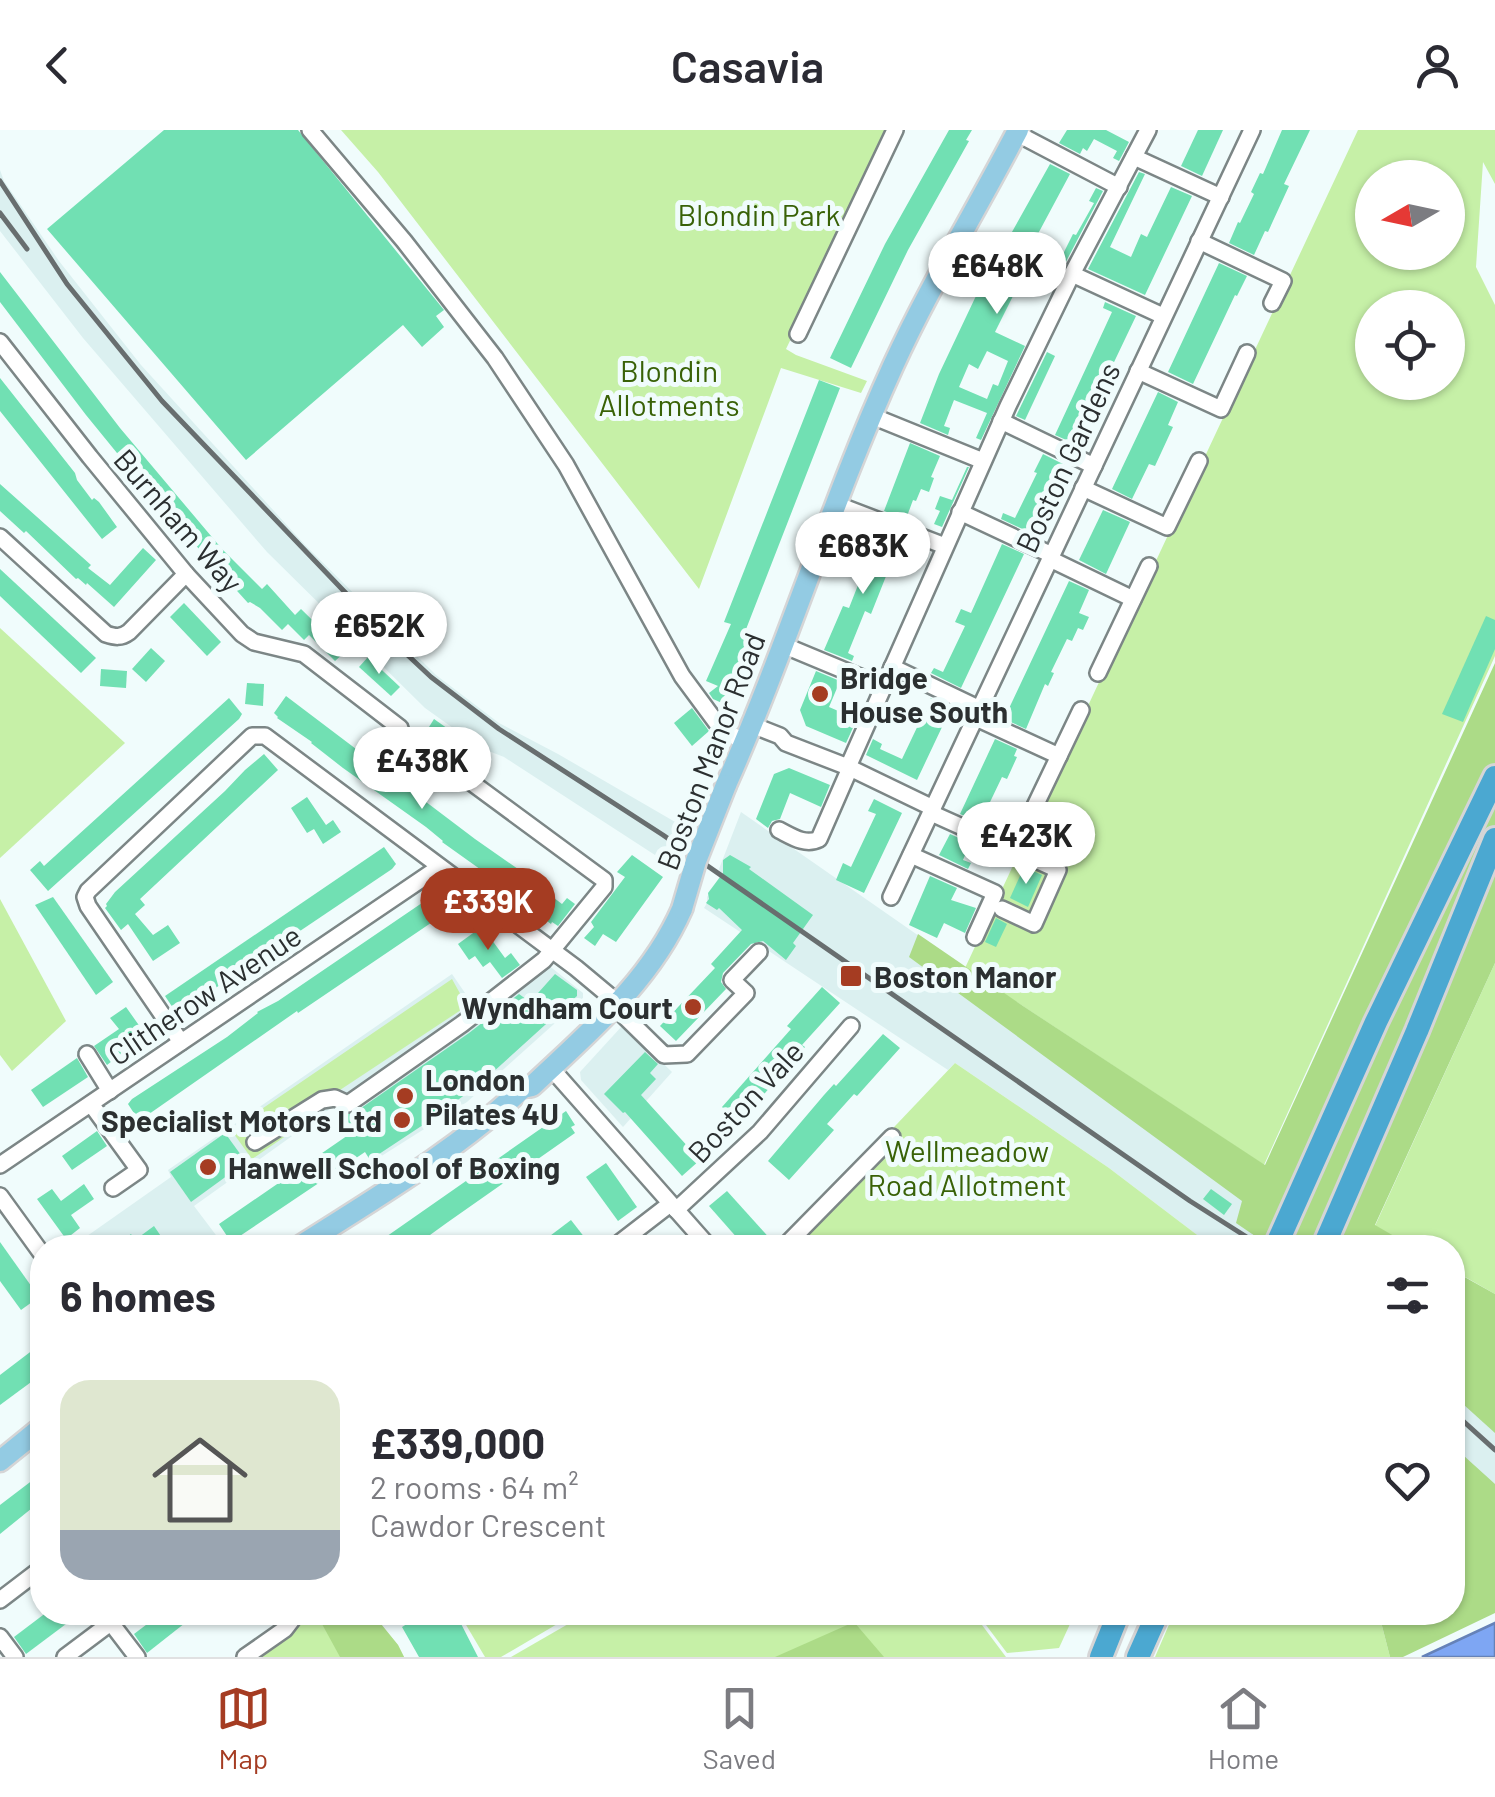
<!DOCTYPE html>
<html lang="en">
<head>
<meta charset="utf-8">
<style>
	:root { --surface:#fff; --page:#f7f7f7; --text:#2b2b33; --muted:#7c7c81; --line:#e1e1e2; --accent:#a53c22 }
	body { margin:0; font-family:Barlow,sans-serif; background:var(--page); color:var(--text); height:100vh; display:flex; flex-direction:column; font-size:38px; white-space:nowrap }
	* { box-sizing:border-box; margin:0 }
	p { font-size:32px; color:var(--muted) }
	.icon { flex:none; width:55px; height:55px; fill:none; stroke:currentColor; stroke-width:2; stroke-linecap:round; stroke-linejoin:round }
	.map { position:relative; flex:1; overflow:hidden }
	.drawer { position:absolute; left:30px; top:1105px; width:1435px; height:390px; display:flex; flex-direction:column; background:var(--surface); border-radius:40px; box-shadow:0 2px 8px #0004 }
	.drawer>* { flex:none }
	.needle { width:65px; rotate:261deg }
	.fabs { position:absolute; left:1355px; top:30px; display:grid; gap:20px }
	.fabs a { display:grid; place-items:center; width:110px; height:110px; border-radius:50%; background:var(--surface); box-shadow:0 2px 8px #0004; font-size:50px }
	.price { position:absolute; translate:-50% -85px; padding:0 22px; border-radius:35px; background:#fff; color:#222; font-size:32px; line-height:65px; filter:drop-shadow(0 2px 5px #0008) }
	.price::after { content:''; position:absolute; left:50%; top:60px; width:30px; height:22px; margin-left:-15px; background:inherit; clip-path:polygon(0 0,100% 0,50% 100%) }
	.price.active { background:var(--accent); color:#fff }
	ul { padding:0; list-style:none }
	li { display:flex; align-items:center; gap:30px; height:250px; padding:0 30px }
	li+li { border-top:2px solid var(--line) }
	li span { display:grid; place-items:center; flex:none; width:280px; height:200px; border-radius:30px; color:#555 }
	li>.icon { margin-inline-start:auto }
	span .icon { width:120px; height:120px; fill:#fffc; stroke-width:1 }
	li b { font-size:42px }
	h2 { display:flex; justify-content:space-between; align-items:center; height:120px; padding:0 30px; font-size:42px }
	header { display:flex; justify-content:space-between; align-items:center; height:130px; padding:0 30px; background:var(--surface); font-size:45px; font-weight:600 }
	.menu { display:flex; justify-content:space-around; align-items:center; height:140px; border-top:2px solid var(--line); background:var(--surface); font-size:28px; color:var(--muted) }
	.menu a { display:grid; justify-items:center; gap:5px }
	.menu .active { color:var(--accent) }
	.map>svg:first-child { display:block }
</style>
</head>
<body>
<header><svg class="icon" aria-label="back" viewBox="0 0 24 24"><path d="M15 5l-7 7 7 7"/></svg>Casavia<svg class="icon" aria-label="person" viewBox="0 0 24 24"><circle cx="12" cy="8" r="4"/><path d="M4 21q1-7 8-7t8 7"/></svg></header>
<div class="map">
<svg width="1495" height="1527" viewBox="0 0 1495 1527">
	<rect width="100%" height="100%" fill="#f0fcfc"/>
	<g fill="#dbf0f0">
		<path d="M0 40 4 51 59 131 141 235 305 415 436 545 499 593 558 624 689 700 675 738 504 627 481 618 425 578 267 422 83 208 0 101Z"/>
		<path d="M741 682 965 838 1264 1035 1272 1052 1248 1117H1213L1109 1038 955 933 948 940 704 778 707 773V767L721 745 719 739Z"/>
		<path d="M547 834 583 863V868L467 972 372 1032 340 983Z"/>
		<path d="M452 844 474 876 194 1076 225 1117 70 1118 171 1047 168 1040Z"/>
		<path d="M623 895 672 942 623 997 581 950 580 942Z"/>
		<path d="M1452 1182 1495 1213V1391L1453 1351Z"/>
	</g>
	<g fill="#c6f0a7" fill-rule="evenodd">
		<path d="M341 0H892L786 219 796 225 867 251 861 263 781 238 699 459 378 42Z"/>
		<path d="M1358 0H1495V54L1483 32 1476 137 1495 175V526L1264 1035 965 838ZM1372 48H1448V122H1372ZM1372 178H1448V252H1372Z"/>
		<path d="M0 498 125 613 0 728Z"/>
		<path d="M0 769 66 891 12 941 0 925Z"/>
		<path d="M1495 833V1164L1453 1140 1452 1118 1413 1117 1375 1096Z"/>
		<path d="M452 849 467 876 340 960 331 975 252 1029 231 1000Z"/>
		<path d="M955 933 1109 1038 1213 1117 779 1118Z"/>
		<path d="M312 1482 372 1483 398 1515 404 1527H254Z"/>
		<path d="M589 1482 973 1483 1006 1527H511Z"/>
		<path d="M459 1483H576L501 1527H485Z"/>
		<path d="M977 1483H1075L1059 1518 1007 1523Z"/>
		<path d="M1174 1483H1182L1218 1494 1243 1483H1395L1381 1492 1390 1527H1155Z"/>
	</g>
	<g fill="#acdb87">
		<path d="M1495 533V833L1375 1095 1413 1117H1271L1236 1093 1242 1071 909 827 918 804 1023 876 1265 1035Z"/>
		<path d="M1452 1140 1495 1164V1303L1453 1265Z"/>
		<path d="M1453 1316 1495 1354V1483L1403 1527H1390L1381 1492 1395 1483 1452 1482Z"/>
		<path d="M316 1483H372L398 1515 404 1527H340Z"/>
		<path d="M854 1492 884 1527H775Z"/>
	</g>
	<path fill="#7ea6f3" stroke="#6582b8" stroke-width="2.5" d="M1495 1493V1527H1422Z"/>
	<g fill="#71e0b3" fill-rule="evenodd">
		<path d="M164 0H298L444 180 436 186 444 197 422 217 403 195 246 330 47 99Z"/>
		<path d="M949 0H972L966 10 969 11 908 120 851 238 830 228 885 114Z"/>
		<path d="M1067 0H1106L1129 12 1119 31 1113 28 1117 21 1094 9 1087 21 1083 18 1080 24 1059 13Z"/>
		<path d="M1198 0H1223L1202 46 1181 36Z"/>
		<path d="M1282 0H1310L1284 54 1289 56 1268 102 1265 101 1254 125 1229 113 1238 92 1240 93 1254 64 1251 62 1260 43 1263 44Z"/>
		<path d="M1050 34 1070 44 1032 115 1038 119 1060 130 1073 104 1076 105 1094 73 1089 71 1096 58 1103 61 1059 145 1023 126 1010 151 1015 154 1012 160 1015 162 995 202 1025 216 981 310 976 308 987 283 954 270 944 296 950 298 948 305 920 293 939 244 975 168ZM987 221 1008 231 998 256 993 254 987 269 959 257 969 234 978 239Z"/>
		<path d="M1139 42 1145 44 1110 117 1131 127 1141 104 1147 107 1171 57 1192 66 1145 165 1088 139Z"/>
		<path d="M1219 133 1247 146 1237 166 1235 165 1193 254 1168 242Z"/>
		<path d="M0 142 120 298 222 419 262 459 267 454 295 485 301 479 345 522 335 531 309 505 304 510 288 494 282 500 260 478 250 472 248 473 161 377 86 285 0 172Z"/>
		<path d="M1105 172 1136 186 1075 314 1055 305 1112 182 1103 178Z"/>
		<path d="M1047 222 1055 226 1025 290 1016 286Z"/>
		<path d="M0 248 75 343 77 350 92 370 94 368 99 372 117 397 102 409 0 281Z"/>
		<path d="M819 250 840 258 743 507 749 509 722 573 713 569 709 563 718 556 706 551 731 494 724 492Z"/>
		<path d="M1158 262 1178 272 1168 295 1173 297 1155 336 1149 334 1132 369 1112 359Z"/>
		<path d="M910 313 940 326 931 347 934 348 929 362 921 359 916 371 913 370 906 389 884 381Z"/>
		<path d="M1043 324 1065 335 1033 404 1001 389 1003 383 1015 388 1037 343 1034 342Z"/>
		<path d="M967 337H969L942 397 934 394 940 381 935 379 940 366 952 370Z"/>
		<path d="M0 354 91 435 88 438 110 455 143 418 156 430 114 477 87 453 86 455 78 448 76 449 26 401 24 403 0 381Z"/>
		<path d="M1103 380 1130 392 1106 444 1079 430Z"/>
		<path d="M878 404 900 411 871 484 865 481 848 523 854 526 852 531 824 520 843 476 849 478Z"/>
		<path d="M1002 414 1024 424 961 558 931 543 934 538 943 542 965 496 955 492 961 479 971 483Z"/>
		<path d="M0 439 96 528 81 543 0 466Z"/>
		<path d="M1069 451 1089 460 1079 483 1089 487 1083 500 1078 498 1072 511 1067 509 1051 542 1054 543 1048 556 1045 554 1026 599 1004 589Z"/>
		<path d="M184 473 221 512 207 526 170 487Z"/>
		<path d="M1486 486 1495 490V519L1463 592 1442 584Z"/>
		<path d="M151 518 165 531 146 552 132 539Z"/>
		<path d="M368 527 400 557 391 566 359 537Z"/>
		<path d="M101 539 127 541 126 558 100 556Z"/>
		<path d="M816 541 840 551 829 577 857 589 846 613 806 596 800 580Z"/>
		<path d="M247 553 264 554 263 576 245 574Z"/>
		<path d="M286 566 475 709 538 753 537 755 562 774 567 768 575 774 558 796 552 792 551 794 536 783 537 781 533 777 442 712 443 711 426 697 343 638 311 613 312 612 277 588 278 587 274 583Z"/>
		<path d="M229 568 242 584 239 589 48 761 30 740 40 731 44 736Z"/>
		<path d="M931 568 951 578 917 650 866 625 873 609 882 614 880 619 902 629Z"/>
		<path d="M692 578 709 601 692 616 674 593Z"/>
		<path d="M434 589 468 613 457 629 424 605Z"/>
		<path d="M995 609 1017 619 1014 626 1017 627 1007 649 1002 647 980 693 960 684Z"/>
		<path d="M264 624 278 640 140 769 145 775 135 784 153 805 168 795 180 813 153 831 128 794 121 800 105 778 107 776 106 774 115 762 225 661 245 640Z"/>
		<path d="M789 638 830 655 821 677 790 663 780 689 772 691 768 698 756 689 774 644Z"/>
		<path d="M307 667 326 695 333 690 341 702 323 714 314 699 307 703 291 678Z"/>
		<path d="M874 669 902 683 864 763 836 750 843 733 851 737 876 684 868 681Z"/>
		<path d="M950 704 970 713 963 730 971 733 968 739 939 725Z"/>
		<path d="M384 717 396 734 392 739 177 884 165 866Z"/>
		<path d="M632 725 663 747 616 812 603 804 595 816 584 808 594 797 591 792 625 747 617 742Z"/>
		<path d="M730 725 751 737 749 739 813 785 793 813 796 816 786 830 763 811 751 814 723 843 721 852 726 859 676 911 660 896 715 838 711 834 742 800 719 778 717 780 706 773 709 769 708 763 723 743V730Z"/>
		<path d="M1024 737 1042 745 1028 777 1010 768Z"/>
		<path d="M930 746 957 758 951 770 976 778 965 803 944 793 937 808 909 795Z"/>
		<path d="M441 760 453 778 298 883 297 881 139 991 128 974 132 969 227 907 258 883 257 882 278 871Z"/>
		<path d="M53 767 113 852 96 865 35 775Z"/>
		<path d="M996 788 1007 794 996 817 985 812Z"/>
		<path d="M480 798 489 806 505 828 511 823 520 835 502 848 490 832 483 837 475 826 469 830 458 814Z"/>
		<path d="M555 844 577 860V866L481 953 429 991 370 1030 365 1022 231 1112 219 1094 354 1001 343 984 354 983 469 903 519 864 530 872Z"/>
		<path d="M822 857 840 873 802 915 805 917 739 993 722 977 791 899 787 896Z"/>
		<path d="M126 877 143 901 137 906 140 909 107 935 94 916 119 899 110 888Z"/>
		<path d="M883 904 900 918 857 966 854 964 827 994 834 1000 789 1050 768 1031 824 965 834 954 836 956Z"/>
		<path d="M645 922 658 934 650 943 656 949 641 965 700 1030 682 1046 625 982 623 983 604 964Z"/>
		<path d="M77 928 88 947 43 977 31 960Z"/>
		<path d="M566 981 575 995 571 997 575 1003 448 1092 412 1118H370Z"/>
		<path d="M97 1001 107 1016 72 1040 62 1026Z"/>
		<path d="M225 1003 246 1032 191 1072 170 1042Z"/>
		<path d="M606 1033 637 1077 618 1091 586 1047Z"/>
		<path d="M84 1054 94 1069 71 1085 80 1098 66 1109 37 1069 52 1059 61 1071Z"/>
		<path d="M1211 1059 1232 1074 1224 1085 1203 1069Z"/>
		<path d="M727 1061 773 1112 767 1118H746L709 1076Z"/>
		<path d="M571 1090 585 1108 573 1118H534Z"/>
		<path d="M154 1096 169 1118H113L131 1104 135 1110Z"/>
		<path d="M0 1112 39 1167 21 1180 0 1151Z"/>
		<path d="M42 1213V1244L0 1275V1245Z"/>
		<path d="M42 1343V1370L0 1404V1375Z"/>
		<path d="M47 1482H82L26 1524 14 1507Z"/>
		<path d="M163 1482H199L147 1523 134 1504Z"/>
		<path d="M405 1482H455L478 1527H419L402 1497 410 1492Z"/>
	</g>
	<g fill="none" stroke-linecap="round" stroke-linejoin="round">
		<g stroke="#7c8686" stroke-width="20">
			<g id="minor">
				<path d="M310 0 404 111 495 228 566 335 682 546 716 592 728 603 745 612"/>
				<path d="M1016 3 1119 57"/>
				<path d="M1134 27 1221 67"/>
				<path d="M1199 111 1283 151 1272 173"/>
				<path d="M1072 144 1163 186"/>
				<path d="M798 204 895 0"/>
				<path d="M0 212 90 327 186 444 242 504 254 512 304 524 400 598"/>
				<path d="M1138 241 1221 279 1247 223"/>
				<path d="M872 286 983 331"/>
				<path d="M1001 291 1094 336"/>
				<path d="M1083 358 1167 397 1199 331"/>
				<path d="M838 375 945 416"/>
				<path d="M960 382 1052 425"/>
				<path d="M0 407 106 504C115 507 121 508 129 502L186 444"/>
				<path d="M1050 429 1133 469"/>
				<path d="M783 515 884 557"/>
				<path d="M892 537 980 579"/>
				<path d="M1098 543 1149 436"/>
				<path d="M976 588 1059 626"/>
				<path d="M752 595 780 606 786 613 848 637 933 678"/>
				<path d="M848 637 1008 276 1072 144 1148 0"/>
				<path d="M931 683 1058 740 1034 794 1002 779"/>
				<path d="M1024 699 1081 580"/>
				<path d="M779 700C791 706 805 716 819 709L850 638"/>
				<path d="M911 725 995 763 975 807"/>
				<path d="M891 767 1252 0"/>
				<path d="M615 877 664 925 687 924 746 863 732 850 759 822"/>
				<path d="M181 912 88 776 85 767 88 761 252 606H265L576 838 618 873"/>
				<path d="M87 924 110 961"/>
				<path d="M551 938 710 1118"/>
				<path d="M91 974 139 1040 113 1058"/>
				<path d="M255 1012 322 970 335 968 348 974 462 894 544 830 604 757V750L460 644"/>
				<path d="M0 1035 438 738"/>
				<path d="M0 1066 42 1124"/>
				<path d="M676 1080 760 1002 851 896"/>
				<path d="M613 1118 670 1074"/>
				<path d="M783 1118 892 1007"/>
				<path d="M0 1470 42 1438"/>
				<path d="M111 1493 137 1527"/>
				<path d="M0 1507 15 1527"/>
				<path d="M65 1527 125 1482"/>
				<path d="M245 1527 285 1499 298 1482"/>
			</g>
		</g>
		<g stroke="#d5d5d6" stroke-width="25">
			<g id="major">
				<path d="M726 655C787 518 831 372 893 236 930 155 977 79 1018 0"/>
				<path d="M297 1118C375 1068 456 1021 523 958L532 956C589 902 650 852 682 779"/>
				<path d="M0 1331 42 1297"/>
			</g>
		</g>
		<g stroke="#d5d5d6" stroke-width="28">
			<g id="highway">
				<path d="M1275 1118 1376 892 1495 647"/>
				<path d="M1323 1118 1417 901 1495 709"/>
				<path d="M1101 1527 1119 1482"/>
				<path d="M1138 1527 1158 1482"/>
			</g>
		</g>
		<use href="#minor" stroke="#fff" stroke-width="15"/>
		<use href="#major" stroke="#93cbe3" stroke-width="20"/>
		<use href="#highway" stroke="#4ba8d1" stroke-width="22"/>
		<g stroke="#686e6f" stroke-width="5">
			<path d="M0 51 67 154 162 271 384 503 431 547 499 599 663 705 1190 1071 1264 1118"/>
			<path d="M0 83 27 119"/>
			<path d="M1452 1281 1495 1320"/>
		</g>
		<g stroke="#d5d5d6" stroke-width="25" stroke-linecap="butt">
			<path id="major-bridge" d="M682 779 696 731 726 655"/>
		</g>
		<use href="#major-bridge" stroke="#93cbe3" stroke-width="20"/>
	</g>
	<g fill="#a53c22" stroke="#f0fcfc" stroke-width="4">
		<circle cx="820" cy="564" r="10"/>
		<rect x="839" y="834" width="24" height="24" rx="5"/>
		<circle cx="693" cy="877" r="10"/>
		<circle cx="405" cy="966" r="10"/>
		<circle cx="402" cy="990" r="10"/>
		<circle cx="208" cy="1037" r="10"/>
	</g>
	<g text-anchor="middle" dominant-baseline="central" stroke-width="10" stroke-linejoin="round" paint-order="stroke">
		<g font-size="30" fill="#396207" stroke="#f0fcfc">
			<text x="759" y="84">Blondin Park</text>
			<text x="669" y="240">Blondin<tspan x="669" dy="34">Allotments</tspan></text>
			<text x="967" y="1020">Wellmeadow<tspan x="967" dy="34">Road Allotment</tspan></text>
		</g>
		<g font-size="30" fill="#2b2f30" stroke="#f0fcfc">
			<text transform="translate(1067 327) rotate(-65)">Boston Gardens</text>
			<text transform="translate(179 390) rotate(49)">Burnham Way</text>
			<text transform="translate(710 621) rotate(-69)">Boston Manor Road</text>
			<text transform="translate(204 864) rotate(-34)">Clitherow Avenue</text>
			<text transform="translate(745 971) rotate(-47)">Boston Vale</text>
		</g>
		<g font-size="30" font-weight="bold" fill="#2b2f30" stroke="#f0fcfc" text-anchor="start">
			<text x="840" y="547">Bridge<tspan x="840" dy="34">House South</tspan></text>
			<text x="874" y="846">Boston Manor</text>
			<text x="673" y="877" text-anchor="end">Wyndham Court</text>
			<text x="425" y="949">London<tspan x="425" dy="34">Pilates 4U</tspan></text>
			<text x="382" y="990" text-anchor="end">Specialist Motors Ltd</text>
			<text x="228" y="1037">Hanwell School of Boxing</text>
		</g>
	</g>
</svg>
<div class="fabs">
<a><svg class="needle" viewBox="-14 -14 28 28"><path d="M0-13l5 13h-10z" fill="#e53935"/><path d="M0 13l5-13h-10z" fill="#7c7c81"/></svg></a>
<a><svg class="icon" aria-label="locate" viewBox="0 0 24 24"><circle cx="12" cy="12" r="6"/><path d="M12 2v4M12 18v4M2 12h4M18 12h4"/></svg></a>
</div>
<b class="price" style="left:997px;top:187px">£648K</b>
<b class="price" style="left:863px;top:467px">£683K</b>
<b class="price" style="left:379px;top:547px">£652K</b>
<b class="price" style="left:422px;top:682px">£438K</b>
<b class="price" style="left:1026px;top:757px">£423K</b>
<b class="price active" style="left:488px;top:823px">£339K</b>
<section class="drawer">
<h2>6 homes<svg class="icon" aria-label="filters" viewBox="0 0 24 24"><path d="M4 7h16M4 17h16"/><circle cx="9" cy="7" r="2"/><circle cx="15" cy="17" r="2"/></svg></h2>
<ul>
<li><span style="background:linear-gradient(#dfe7d0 75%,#9aa5b1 0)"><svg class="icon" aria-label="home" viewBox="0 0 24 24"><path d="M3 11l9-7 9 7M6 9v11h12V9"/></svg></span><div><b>£339,000</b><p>2 rooms · 64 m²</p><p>Cawdor Crescent</p></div><svg class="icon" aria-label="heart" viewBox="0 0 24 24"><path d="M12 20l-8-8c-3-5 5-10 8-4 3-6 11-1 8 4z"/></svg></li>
</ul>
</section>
</div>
<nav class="menu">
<a class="active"><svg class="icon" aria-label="map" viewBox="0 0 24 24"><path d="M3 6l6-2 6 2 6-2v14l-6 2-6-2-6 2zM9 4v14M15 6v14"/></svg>Map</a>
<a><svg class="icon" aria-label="saved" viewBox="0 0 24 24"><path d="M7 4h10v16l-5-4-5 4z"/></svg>Saved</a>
<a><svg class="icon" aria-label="home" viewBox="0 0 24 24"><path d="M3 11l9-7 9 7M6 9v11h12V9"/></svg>Home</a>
</nav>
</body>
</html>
